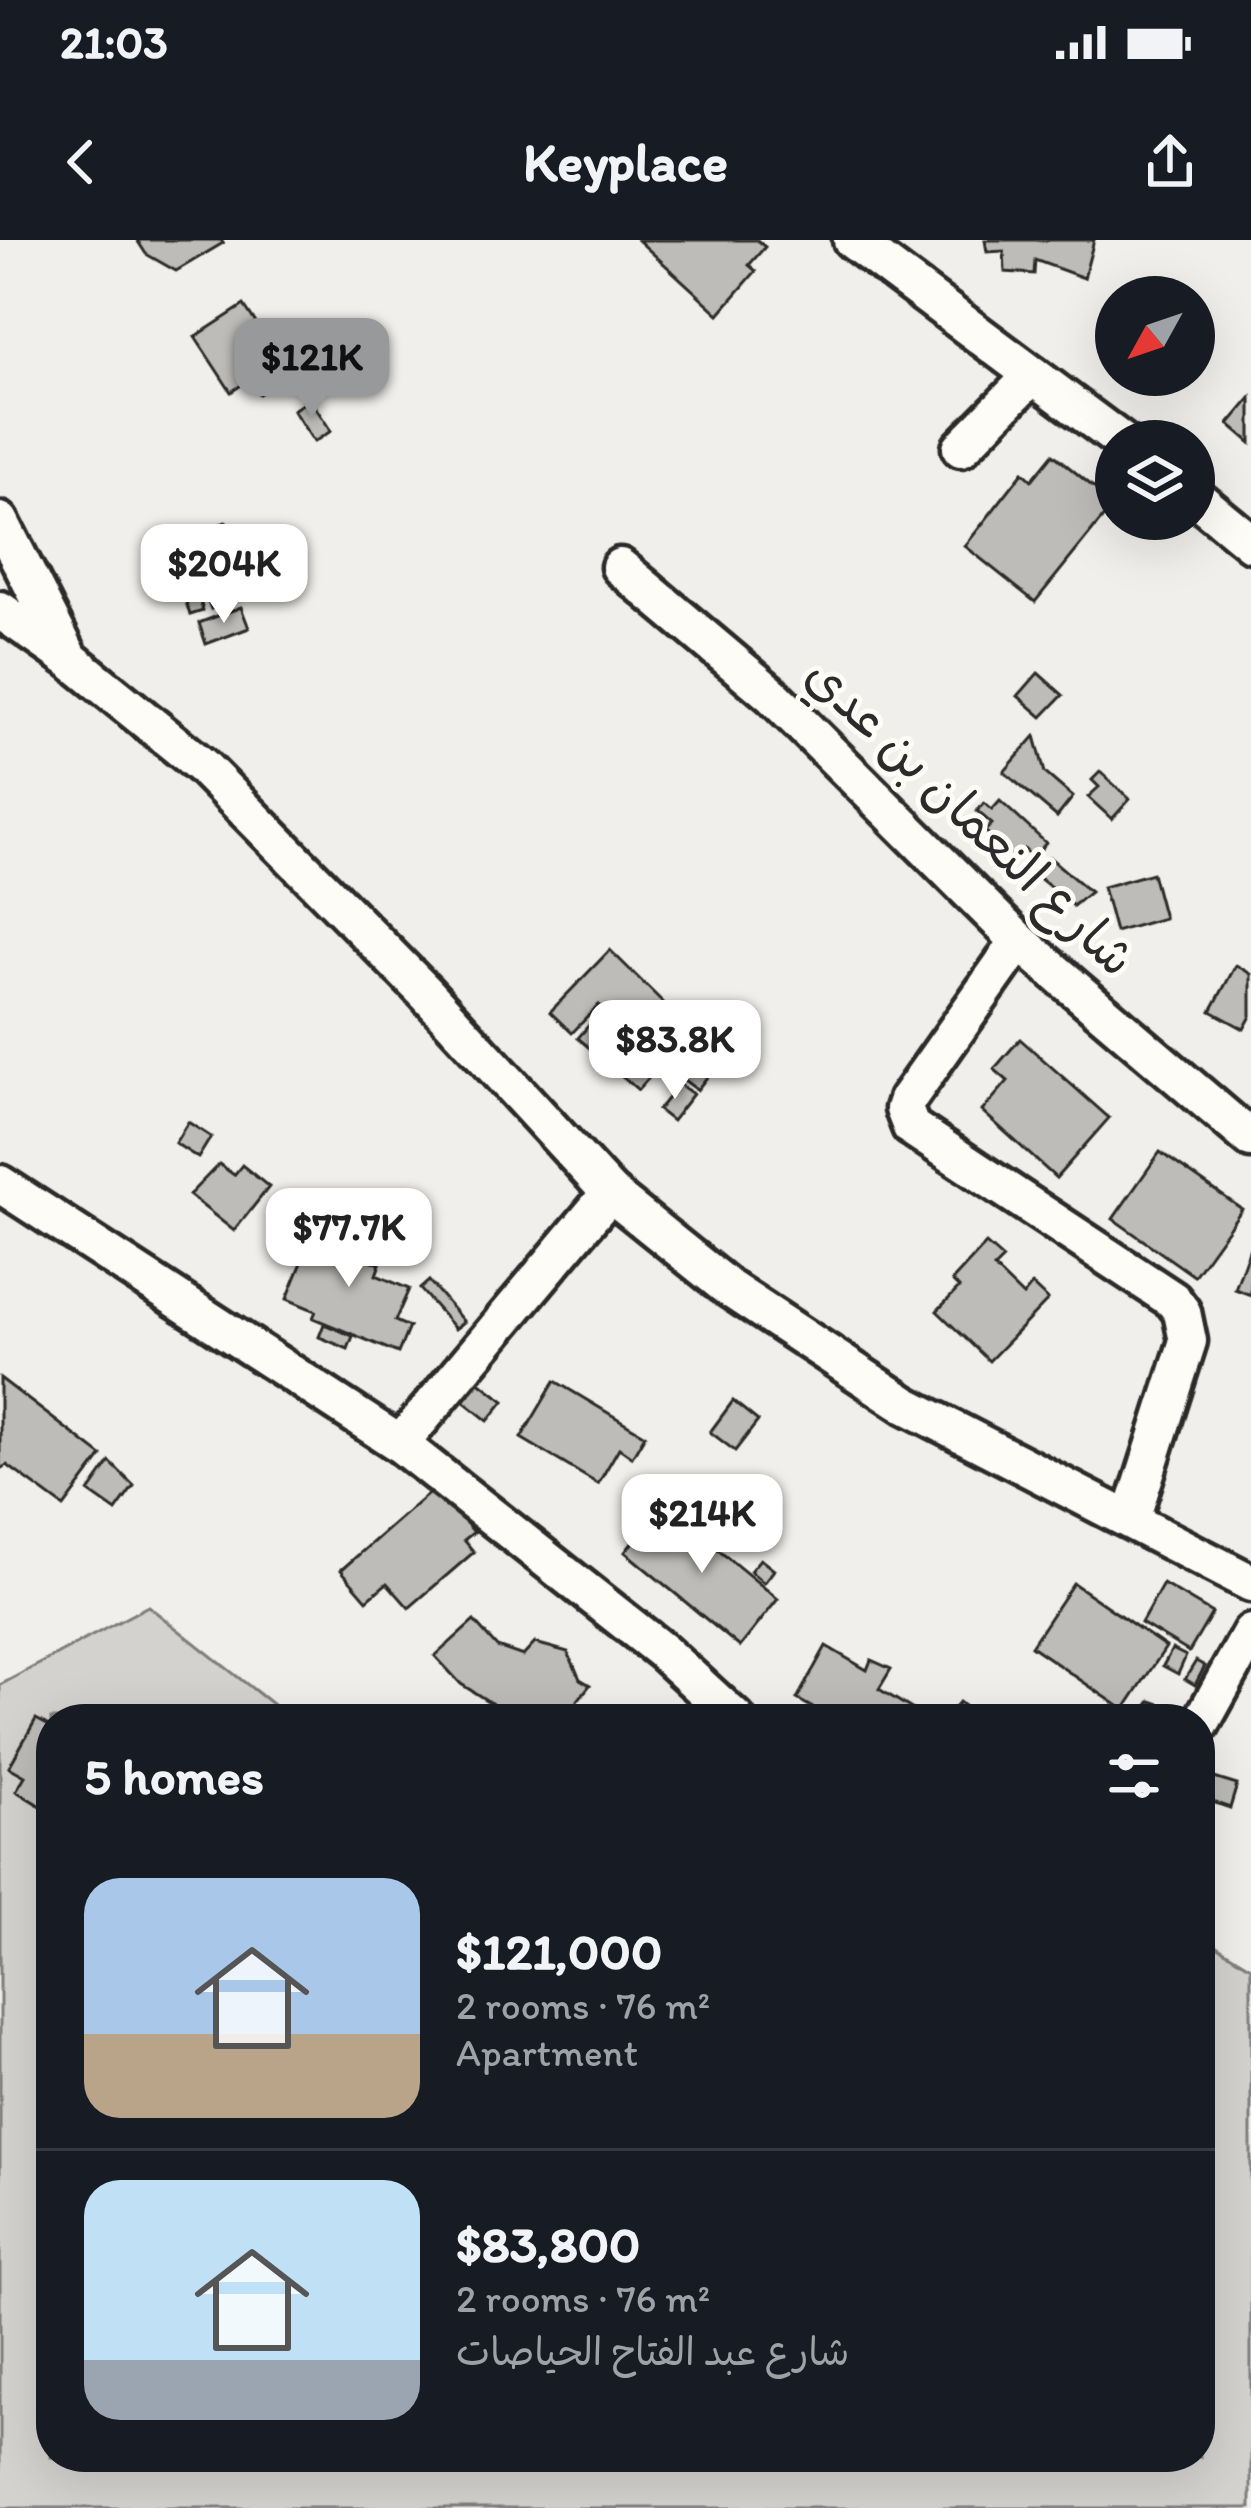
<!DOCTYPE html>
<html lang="en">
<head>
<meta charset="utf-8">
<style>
	:root { --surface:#171b24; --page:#20242c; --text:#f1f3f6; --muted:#9ea1a6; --line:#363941; --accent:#98999b }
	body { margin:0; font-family:Itim,"Playpen Sans Arabic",sans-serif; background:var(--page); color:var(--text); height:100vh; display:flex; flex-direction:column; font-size:45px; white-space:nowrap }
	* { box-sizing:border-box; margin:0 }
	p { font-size:39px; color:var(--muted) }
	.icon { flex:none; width:66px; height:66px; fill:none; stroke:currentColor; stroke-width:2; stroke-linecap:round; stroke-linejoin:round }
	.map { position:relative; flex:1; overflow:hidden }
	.sheet { position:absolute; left:36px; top:1464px; width:1179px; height:768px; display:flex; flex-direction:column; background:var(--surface); border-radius:48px; box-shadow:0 12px 48px #0002 }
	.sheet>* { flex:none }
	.needle { width:78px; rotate:230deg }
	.tools { position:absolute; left:1095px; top:36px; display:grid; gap:24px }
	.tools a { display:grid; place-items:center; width:120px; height:120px; border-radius:50%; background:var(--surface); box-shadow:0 12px 48px #0002; font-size:60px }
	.price { position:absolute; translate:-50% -102px; padding:0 27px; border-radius:24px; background:#fff; color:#222; font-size:39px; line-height:78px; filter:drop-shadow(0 3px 6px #0008) }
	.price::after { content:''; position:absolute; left:50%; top:72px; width:36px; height:27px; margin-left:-18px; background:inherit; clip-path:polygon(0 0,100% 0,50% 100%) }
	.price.active { background:var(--accent); color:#111 }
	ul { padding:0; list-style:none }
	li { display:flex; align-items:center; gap:36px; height:300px; padding:0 48px }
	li+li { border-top:3px solid var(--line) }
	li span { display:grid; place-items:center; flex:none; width:336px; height:240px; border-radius:36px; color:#555 }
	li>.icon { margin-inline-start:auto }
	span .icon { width:144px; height:144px; fill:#fffc; stroke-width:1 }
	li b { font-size:51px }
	h2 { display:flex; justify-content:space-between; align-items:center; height:144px; padding:0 48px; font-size:51px }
	.status { display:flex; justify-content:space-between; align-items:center; height:84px; padding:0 60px; background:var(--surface); direction:ltr }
	.status svg { height:33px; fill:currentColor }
	header { display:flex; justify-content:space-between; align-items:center; height:156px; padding:0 48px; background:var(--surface); font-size:54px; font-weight:800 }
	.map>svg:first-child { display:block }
</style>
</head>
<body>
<div class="status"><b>21:03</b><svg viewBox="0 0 49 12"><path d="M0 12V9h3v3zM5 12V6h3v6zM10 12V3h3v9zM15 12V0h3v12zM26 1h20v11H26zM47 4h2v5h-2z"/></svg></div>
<header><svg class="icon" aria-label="back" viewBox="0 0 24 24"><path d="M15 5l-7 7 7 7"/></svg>Keyplace<svg class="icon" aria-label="share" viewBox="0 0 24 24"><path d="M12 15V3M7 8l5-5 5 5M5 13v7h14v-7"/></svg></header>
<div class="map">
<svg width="1251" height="2268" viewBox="0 0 1251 2268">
	<rect width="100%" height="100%" fill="#f0efeb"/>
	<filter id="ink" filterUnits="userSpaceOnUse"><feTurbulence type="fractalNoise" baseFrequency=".00833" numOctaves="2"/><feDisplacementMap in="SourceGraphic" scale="24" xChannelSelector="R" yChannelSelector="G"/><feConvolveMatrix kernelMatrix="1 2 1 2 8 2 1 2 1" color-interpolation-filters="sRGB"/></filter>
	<g filter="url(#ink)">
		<path fill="#d3d2cf" stroke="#7f7e7d" stroke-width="3" d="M148 1366 291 1479H51V2217H1200V1696L1251 1727V2268H0V1445Z"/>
		<g fill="#bdbcb8" stroke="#2b2b2b" stroke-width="3">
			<path d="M137 0H221L223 3 176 31 146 14Z"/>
			<path d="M638 0H757L765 7 749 25 756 31 719 74Z"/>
			<path d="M985 0H1094L1084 38 1035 20 1034 34 1005 32 1004 11 987 12Z"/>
			<path d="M244 65 290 134 259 154 249 140 231 152 195 97Z"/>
			<path d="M1251 158V203L1229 184Z"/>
			<path d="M310 159 331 191 314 202 293 170Z"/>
			<path d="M1053 214 1114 264 1035 362 965 306 1023 232 1032 240Z"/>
			<path d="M226 282 246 331 224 339 205 290Z"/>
			<path d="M205 304 228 363 211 369 189 310Z"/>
			<path d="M186 312 203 371 190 375 172 316Z"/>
			<path d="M241 367 249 388 206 404 199 383Z"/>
			<path d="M1038 433 1063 455 1042 477 1018 456Z"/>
			<path d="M1035 496 1045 533 1073 557 1057 577 1004 532Z"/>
			<path d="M1100 532 1130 559 1112 579 1088 557 1099 547 1092 540Z"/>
			<path d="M1000 561 1046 603 1033 618 1024 609 1016 619 985 591 992 584 977 571 984 563 992 570Z"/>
			<path d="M1049 617 1090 652 1073 666 1032 632Z"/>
			<path d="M1152 633 1164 678 1115 692 1103 647Z"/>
			<path d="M610 710 686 785 653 819 599 765 572 793 550 772Z"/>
			<path d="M1236 725 1251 734V776L1244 789 1211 771Z"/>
			<path d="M595 778 655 831 638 850 578 798Z"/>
			<path d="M1020 799 1109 878 1056 938 982 871 1008 841 994 829Z"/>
			<path d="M706 805 722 818 697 850 680 837Z"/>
			<path d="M679 844 693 854 672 881 658 870Z"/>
			<path d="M188 882 211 897 198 918 175 903Z"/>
			<path d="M1160 912 1242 969 1194 1036 1113 979Z"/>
			<path d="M219 924 234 935 242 925 269 947 234 991 189 955Z"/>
			<path d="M319 981 356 996 350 1011 380 1024 376 1035 409 1049 395 1081 409 1087 398 1113 313 1078 316 1071 287 1059Z"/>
			<path d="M986 1004 1003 1019 994 1028 1023 1056 1032 1045 1048 1060 989 1121 937 1071 959 1048 952 1041Z"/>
			<path d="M1251 1005V1055L1235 1049Z"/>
			<path d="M429 1041 464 1082 455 1089 420 1049Z"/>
			<path d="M324 1084 353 1096 348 1109 319 1097Z"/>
			<path d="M473 1137 504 1161 488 1181 458 1157Z"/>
			<path d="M0 1138 102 1216 64 1267 7 1225 0 1229Z"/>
			<path d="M555 1141 645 1195 632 1217 619 1208 598 1244 521 1198Z"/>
			<path d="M733 1161 758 1181 735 1211 710 1192Z"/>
			<path d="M110 1222 134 1246 116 1271 89 1252Z"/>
			<path d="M435 1248 474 1292 464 1300 474 1312 409 1368 387 1343 367 1360 341 1330Z"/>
			<path d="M663 1265 778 1359 740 1407 625 1312Z"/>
			<path d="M760 1319 774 1330 764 1343 750 1331Z"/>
			<path d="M1073 1343 1166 1407 1124 1470 1031 1406Z"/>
			<path d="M1163 1344 1212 1373 1189 1412 1141 1383Z"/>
			<path d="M474 1381 497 1407 523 1416 535 1403 568 1412 580 1439 590 1445 568 1473 560 1464 553 1471 548 1465 532 1479H500L496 1475 502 1470 461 1444 435 1416Z"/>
			<path d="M826 1406 867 1430 871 1420 891 1429 879 1449 928 1479 816 1478 820 1472 797 1459Z"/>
			<path d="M1172 1409 1186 1416 1178 1434 1163 1426Z"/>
			<path d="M1196 1421 1205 1426 1195 1445 1185 1439Z"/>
			<path d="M1151 1461 1166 1466 1172 1479H1138Z"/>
			<path d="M959 1462 970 1471 964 1479H945Z"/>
			<path d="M36 1479 51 1487V1554L44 1568 16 1551 25 1536 9 1527Z"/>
			<path d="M1211 1537 1237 1545 1230 1568 1204 1559Z"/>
		</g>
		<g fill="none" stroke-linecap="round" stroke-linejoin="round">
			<g stroke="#2b2b2b" stroke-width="45">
				<g id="minor">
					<path d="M852 0 1121 201"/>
					<path d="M961 208 1033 135"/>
					<path d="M1194 256 1251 303"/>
					<path d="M0 281 70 419 202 526 426 753 610 953 727 1047 906 1165 1251 1343"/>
					<path d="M620 327 772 455 1019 701 1251 899"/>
					<path d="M0 370 67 417"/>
					<path d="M1019 701 907 860 904 869 911 887 1173 1060 1182 1072 1188 1101 1131 1279"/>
					<path d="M0 944 400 1204 662 1411 736 1479"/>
					<path d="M400 1204 610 953"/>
					<path d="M1200 1485 1251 1393"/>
				</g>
			</g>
			<use href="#minor" stroke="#fdfcf7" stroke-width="36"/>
		</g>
	</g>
	<g text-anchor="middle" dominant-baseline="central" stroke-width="10" stroke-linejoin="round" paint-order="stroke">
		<g font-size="51" fill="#2b2b2b" stroke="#fdfcf7">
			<text transform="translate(971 576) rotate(44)">شارع النعمان بن عدي</text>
		</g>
	</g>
</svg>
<div class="tools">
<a><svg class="needle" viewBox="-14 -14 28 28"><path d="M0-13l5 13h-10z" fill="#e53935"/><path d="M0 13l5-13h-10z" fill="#9ea1a6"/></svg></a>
<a><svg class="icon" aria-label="layers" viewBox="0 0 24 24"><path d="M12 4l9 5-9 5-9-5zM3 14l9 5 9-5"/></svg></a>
</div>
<b class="price active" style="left:312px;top:180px">$121K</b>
<b class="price" style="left:224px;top:386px">$204K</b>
<b class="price" style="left:675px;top:862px">$83.8K</b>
<b class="price" style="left:349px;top:1050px">$77.7K</b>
<b class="price" style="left:702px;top:1336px">$214K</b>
<section class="sheet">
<h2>5 homes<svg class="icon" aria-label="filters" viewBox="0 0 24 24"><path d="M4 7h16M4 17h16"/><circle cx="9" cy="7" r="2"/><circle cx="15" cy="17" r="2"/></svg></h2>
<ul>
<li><span style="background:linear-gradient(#a9c7e8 65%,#b9a48a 0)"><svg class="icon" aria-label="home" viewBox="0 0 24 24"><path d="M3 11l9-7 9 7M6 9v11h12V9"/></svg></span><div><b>$121,000</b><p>2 rooms · 76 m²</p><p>Apartment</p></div></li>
<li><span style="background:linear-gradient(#bfe0f5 75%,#9aa5b1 0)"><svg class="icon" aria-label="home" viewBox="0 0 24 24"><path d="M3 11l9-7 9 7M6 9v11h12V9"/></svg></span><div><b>$83,800</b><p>2 rooms · 76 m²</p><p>شارع عبد الفتاح الحياصات</p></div></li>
</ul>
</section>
</div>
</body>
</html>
